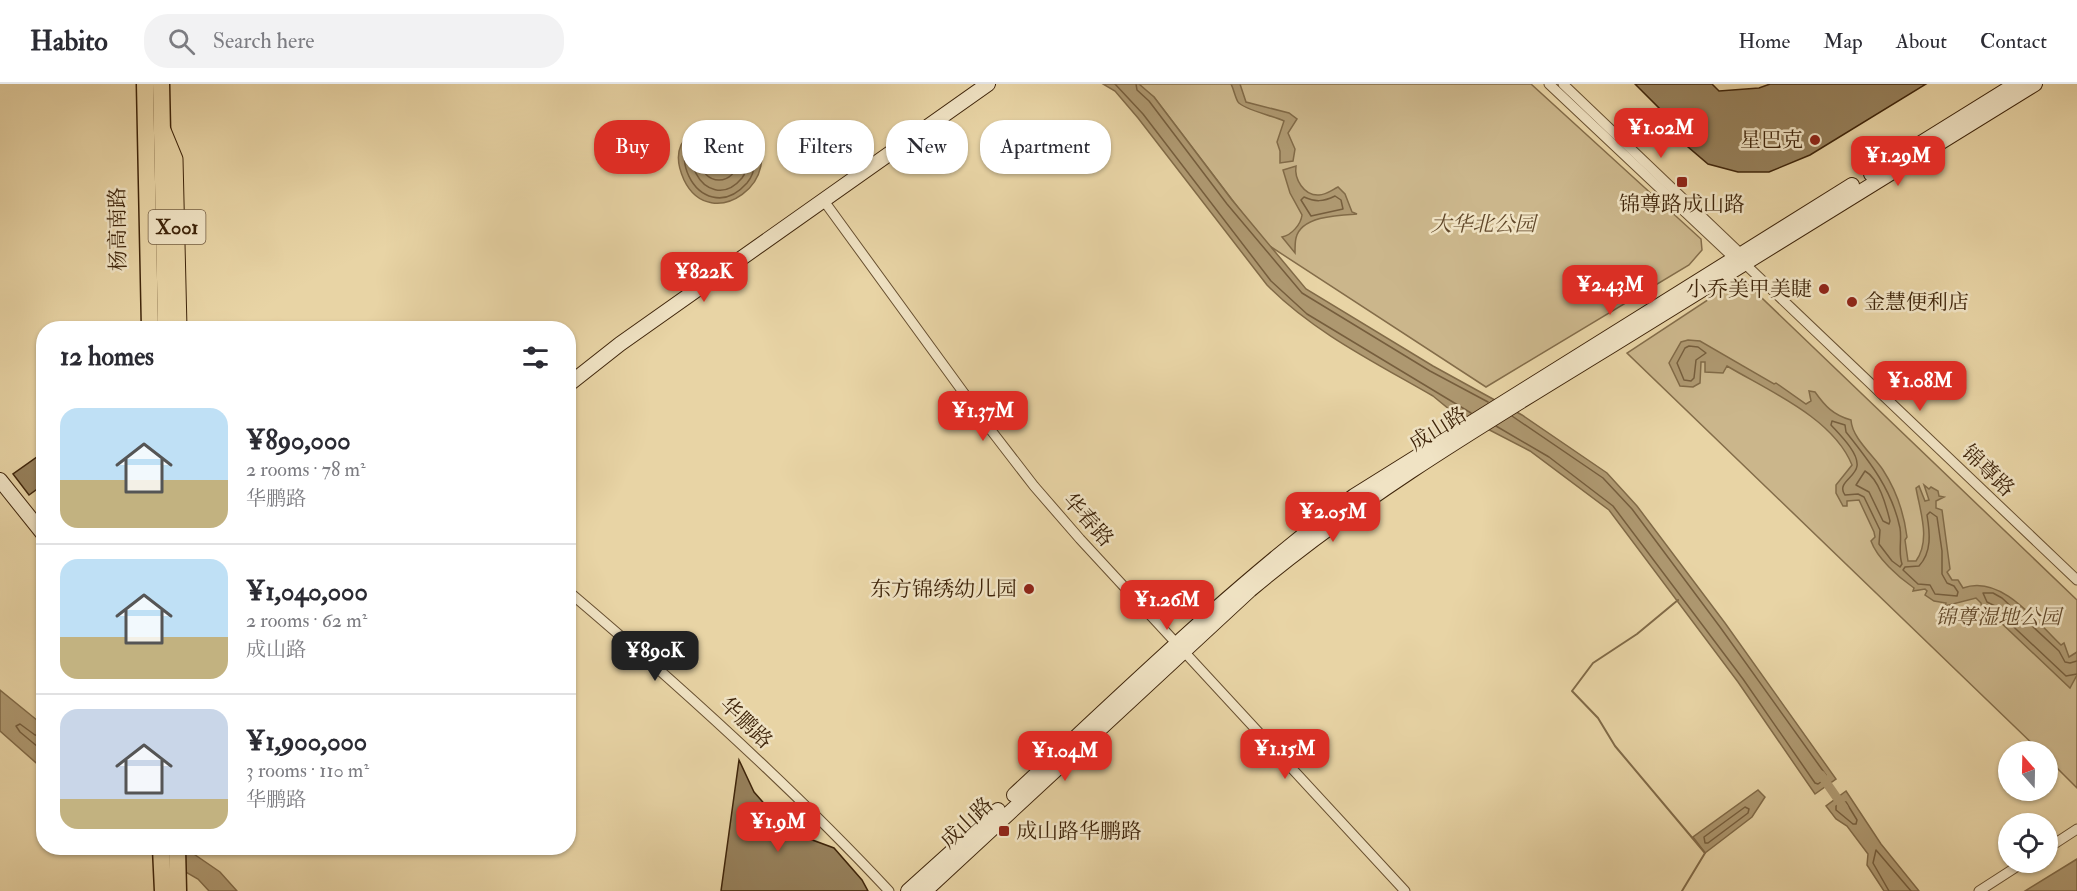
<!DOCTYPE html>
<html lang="en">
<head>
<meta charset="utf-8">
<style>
	:root { --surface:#fff; --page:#f2f2f3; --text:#2b2b33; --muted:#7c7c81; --line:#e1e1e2; --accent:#d93025 }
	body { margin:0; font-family:"IM FELL Double Pica","Noto Serif SC",serif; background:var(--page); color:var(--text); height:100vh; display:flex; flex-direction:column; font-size:22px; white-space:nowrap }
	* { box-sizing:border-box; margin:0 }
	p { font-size:20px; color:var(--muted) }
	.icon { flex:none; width:33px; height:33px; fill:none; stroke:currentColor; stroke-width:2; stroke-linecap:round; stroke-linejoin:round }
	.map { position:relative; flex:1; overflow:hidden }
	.details { position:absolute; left:36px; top:237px; width:540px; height:534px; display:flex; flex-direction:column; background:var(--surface); border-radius:24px; box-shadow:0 2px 4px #0004 }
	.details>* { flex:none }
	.banner { position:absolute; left:594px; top:36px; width:570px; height:54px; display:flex; gap:12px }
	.needle { width:39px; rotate:340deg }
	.tools { position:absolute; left:1998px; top:657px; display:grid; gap:12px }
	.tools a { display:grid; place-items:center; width:60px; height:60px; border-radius:50%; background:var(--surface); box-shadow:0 2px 4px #0004; font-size:30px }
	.price { position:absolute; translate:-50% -51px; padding:0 14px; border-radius:12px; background:var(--accent); color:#fff; font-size:20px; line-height:39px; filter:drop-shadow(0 2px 3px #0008) }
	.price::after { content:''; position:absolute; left:50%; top:36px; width:18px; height:14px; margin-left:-9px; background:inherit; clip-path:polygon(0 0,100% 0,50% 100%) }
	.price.on { background:#222; color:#fff }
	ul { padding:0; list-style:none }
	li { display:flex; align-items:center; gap:18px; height:150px; padding:0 24px }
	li+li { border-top:2px solid var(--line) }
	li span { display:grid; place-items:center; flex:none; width:168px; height:120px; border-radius:18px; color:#555 }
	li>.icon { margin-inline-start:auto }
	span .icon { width:72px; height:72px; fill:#fffc; stroke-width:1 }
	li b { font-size:26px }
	h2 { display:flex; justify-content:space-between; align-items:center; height:72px; padding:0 24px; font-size:26px }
	.tag { padding:0 21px; border-radius:24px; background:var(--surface); box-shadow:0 2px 4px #0004; font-size:21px; line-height:54px }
	.tag.on { background:var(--accent); color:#fff }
	header { display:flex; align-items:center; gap:36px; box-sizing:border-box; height:84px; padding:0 30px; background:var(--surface); border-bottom:2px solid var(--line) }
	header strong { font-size:28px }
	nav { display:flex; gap:33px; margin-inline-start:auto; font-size:21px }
	.search { width:420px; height:54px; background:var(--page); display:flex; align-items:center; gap:15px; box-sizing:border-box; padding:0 21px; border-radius:24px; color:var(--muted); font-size:22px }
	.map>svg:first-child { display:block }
</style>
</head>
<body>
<header>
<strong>Habito</strong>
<div class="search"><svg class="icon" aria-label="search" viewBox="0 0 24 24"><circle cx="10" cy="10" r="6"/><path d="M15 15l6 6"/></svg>Search here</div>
<nav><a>Home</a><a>Map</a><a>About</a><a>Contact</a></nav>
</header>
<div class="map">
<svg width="2077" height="807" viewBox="0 0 2077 807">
	<rect width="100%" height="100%" fill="#e8d4a5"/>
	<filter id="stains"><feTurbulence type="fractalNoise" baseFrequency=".00333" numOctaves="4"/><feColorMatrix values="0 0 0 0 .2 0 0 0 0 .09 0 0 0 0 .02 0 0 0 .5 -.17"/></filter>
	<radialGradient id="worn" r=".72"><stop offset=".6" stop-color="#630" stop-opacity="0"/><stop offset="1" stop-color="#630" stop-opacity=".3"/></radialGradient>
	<g fill="#cbb68b" stroke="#846d4a" stroke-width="1.5">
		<path d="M1137 0H1531L1701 155 1702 166 1689 181 1486 303 1265 159 1154 13Z"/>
		<path d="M1741 194 2077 516V704L2048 675V668L2040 667 1627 269Z"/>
	</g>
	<g fill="#ae9870" stroke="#816a47" stroke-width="1.5">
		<path d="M1103 0H1139L1154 13 1232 116 1306 205 1433 282 1522 331 1607 389 1637 422 1725 539 1836 695 1815 710 1738 598 1609 426 1530 367 1449 325 1433 312C1376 279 1313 248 1267 201L1138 34 1115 7Z"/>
		<path d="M1231 0H1240L1246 18 1289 29 1297 35 1288 49 1295 65 1293 77 1280 79V67L1277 58 1284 37C1274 32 1242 25 1238 18 1235 13 1234 6 1231 0Z"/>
		<path d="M723 37 732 39 745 48 751 46C790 95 711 152 684 96 679 85 676 72 681 61 689 45 707 38 723 37Z"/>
		<path d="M1296 82C1294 95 1304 112 1319 111 1326 111 1332 106 1338 103L1345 110 1352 128 1357 130C1339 131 1301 132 1296 154 1295 158 1295 164 1295 169L1282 153C1292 151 1301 140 1302 131L1290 109 1283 86Z"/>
		<path d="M1688 256 1700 257 1774 300 1776 299 1806 320 1811 317 1809 307 1815 308C1825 322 1833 331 1851 336 1852 354 1873 371 1883 386 1896 406 1904 429 1907 453L1905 456 1908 477H1916C1931 456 1920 427 1916 404L1919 402 1925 417 1929 416 1924 401 1929 405 1931 403 1938 407 1939 412 1944 413 1936 417V424L1942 426 1950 485 1947 488 1952 496H1958L1963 504C2001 490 2036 537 2061 561L2064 559 2069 573 2077 568V591L2070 604 1996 534 1991 526H1982L1981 519 1976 514 1945 522 1946 519 1934 517 1925 511 1927 507 1925 505 1913 507 1914 504C1898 493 1877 474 1871 457L1875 453 1874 448 1859 416 1847 417V422H1843L1836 409V401L1852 381C1833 334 1769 307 1727 282L1723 289 1705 288V278H1701L1700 299 1693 303 1680 302 1669 279 1681 258Z"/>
		<path d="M0 606 43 641V685L0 647Z"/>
		<path d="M1758 706 1765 713 1752 733 1705 769 1693 753Z"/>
		<path d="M1846 707 1881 760 1919 807H1884L1867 781 1868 770 1847 742 1836 735 1826 722Z"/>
		<path d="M144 764H185L220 788 237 807H209L198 795Z"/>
		<path d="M2077 775V807H2025Z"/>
	</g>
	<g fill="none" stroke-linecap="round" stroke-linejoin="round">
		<g stroke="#765e3d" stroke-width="1.5">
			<path d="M1115 0 1143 30 1271 197 1307 230 1471 329"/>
			<path d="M1136 0 1137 6 1149 17 1227 120 1302 209 1430 287 1488 318"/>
			<path d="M723 44 749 55C755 69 758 86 747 99 700 152 647 46 723 44Z"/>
			<path d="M722 51 744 62C748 72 749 85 742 94 706 137 662 53 722 51Z"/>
			<circle cx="719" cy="78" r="18"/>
			<path d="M1335 112 1341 116 1343 125 1311 132 1301 116 1304 113C1315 118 1323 118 1335 112Z"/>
			<path d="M1689 262 1698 263 1706 269 1696 276 1694 294 1691 297 1684 296 1677 279 1685 264Z"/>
			<path d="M1832 337 1845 341 1846 348C1870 378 1892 406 1900 444 1902 456 1898 468 1902 480L1900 483 1892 477 1879 460 1880 446 1864 413 1858 410 1845 411C1836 399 1856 393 1857 382 1859 369 1839 350 1831 341Z"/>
			<path d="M1496 342 1549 373 1613 422 1743 595 1815 699 1818 700 1825 695 1826 691 1720 543 1632 425 1603 394 1512 332"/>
			<path d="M1865 387C1879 395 1886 421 1890 437L1889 440 1883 437 1869 408 1856 401Z"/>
			<path d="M1930 428 1937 433 1942 467V490L1947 499 1954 502 1958 508 1957 512 1935 510 1930 501 1918 500 1903 486 1905 483 1919 482C1932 468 1930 449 1927 431Z"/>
			<path d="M2077 577 2070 579 2065 578 2059 567 2002 514 1993 509H1983L1987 518 1995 522 2001 531 2066 592 2077 590"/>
			<path d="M44 653 35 651 20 640 16 642 20 648 44 668"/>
			<path d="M1842 718H1846L1857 736 1856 740H1853L1836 726V722Z"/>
			<path d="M1745 723 1749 725 1748 729 1708 759H1705L1704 753Z"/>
			<path d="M1889 807 1873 779 1876 766 1911 807"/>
		</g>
		<path stroke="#816a47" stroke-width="2" d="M1678 516 1637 550 1593 579 1572 607 1598 634 1615 662 1705 769 1682 807"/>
		<path stroke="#ae9870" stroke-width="9" d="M1821 691 1844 724"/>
	</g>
	<g fill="#96805b" stroke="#3e240a" stroke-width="1.5">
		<path d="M1635 0H1712L1719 7 1759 4 1770 0H1926L1810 71 1769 88H1738L1708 80 1687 62 1684 49Z"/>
		<path d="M44 368V400L29 411 13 390Z"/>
		<path d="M739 676 754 708 782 740 807 754 834 764 862 796 868 807H721Z"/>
	</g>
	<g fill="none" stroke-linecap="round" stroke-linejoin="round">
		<g stroke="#685031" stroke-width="11">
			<g id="street">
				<path d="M1549 0 1736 176"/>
				<path d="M1563 0 1741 170 1744 179 1766 200 2077 496"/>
				<path d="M824 117 990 345 1034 402 1080 455 1405 807"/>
				<path d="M568 507C680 602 789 700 889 807"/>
				<path d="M2048 764 2077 745"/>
				<path d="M1979 807 2024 778"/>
			</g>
		</g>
		<g stroke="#3e240a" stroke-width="16">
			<g id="secondary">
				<path d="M1871 90 2016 0"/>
				<path d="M568 301 620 260 988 0"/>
				<path d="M0 396 44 451"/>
				<path d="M1014 711C1125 608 1233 502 1354 412L1852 101"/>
				<path d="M908 807 998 726"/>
				<path d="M925 807 1250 506C1362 412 1487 338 1611 262 1753 175 1894 87 2035 0"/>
			</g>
		</g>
		<g stroke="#3e240a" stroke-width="17">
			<path id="primary" d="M163 46 175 75 179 244"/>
		</g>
		<g stroke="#3e240a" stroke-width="19">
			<g id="highway">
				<path d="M145 0 150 244"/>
				<path d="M161 0 166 244"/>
				<path d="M161 764 163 807"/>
				<path d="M177 764 178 807"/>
			</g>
		</g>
		<use href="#street" stroke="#f0e3c4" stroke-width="9"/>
		<use href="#secondary" stroke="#f0e3c4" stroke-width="14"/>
		<use href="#primary" stroke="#e8d4a5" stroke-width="15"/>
		<use href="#highway" stroke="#e8d4a5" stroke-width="16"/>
	</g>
	<g fill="#8f2418" stroke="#f0e3c4" stroke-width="2">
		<circle cx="1815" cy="56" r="6"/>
		<rect x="1676" y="92" width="12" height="12" rx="3"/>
		<circle cx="1824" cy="205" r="6"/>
		<circle cx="1852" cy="218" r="6"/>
		<circle cx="1029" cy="505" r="6"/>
		<rect x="998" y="741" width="12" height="12" rx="3"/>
	</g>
	<g text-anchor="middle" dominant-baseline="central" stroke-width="5" stroke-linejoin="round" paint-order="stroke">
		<rect fill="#f0e3c4" stroke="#735d42" stroke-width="1.5" x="148.5" y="126" width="57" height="34" rx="4.5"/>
		<g font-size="20" font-weight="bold" fill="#3e240a">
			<text x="177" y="143">X001</text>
		</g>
		<g font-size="21" fill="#3e240a" stroke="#f0e3c4" text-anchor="end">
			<text x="1803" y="56">星巴克</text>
			<text x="1682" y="120" text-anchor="middle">锦尊路成山路</text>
			<text x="1812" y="205">小乔美甲美睫</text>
			<text x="1864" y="218" text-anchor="start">金慧便利店</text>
			<text x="1017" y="505">东方锦绣幼儿园</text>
			<text x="1016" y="747" text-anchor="start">成山路华鹏路</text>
		</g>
		<g font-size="21" font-style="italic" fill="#61482a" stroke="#f0e3c4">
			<text x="1483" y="140">大华北公园</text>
			<text x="1998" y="533">锦尊湿地公园</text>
		</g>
		<g font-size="21" fill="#3e240a" stroke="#f0e3c4">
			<text transform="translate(118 145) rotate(-91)">杨高南路</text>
			<text transform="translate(1438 345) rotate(-32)">成山路</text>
			<text transform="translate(1988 387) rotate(44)">锦尊路</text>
			<text transform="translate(1088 436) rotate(48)">华春路</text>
			<text transform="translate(746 639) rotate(44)">华鹏路</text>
			<text transform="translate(967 739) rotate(-43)">成山路</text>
		</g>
	</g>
	<rect width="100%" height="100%" filter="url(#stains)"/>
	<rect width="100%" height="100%" fill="url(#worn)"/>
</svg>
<div class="tools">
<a><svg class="needle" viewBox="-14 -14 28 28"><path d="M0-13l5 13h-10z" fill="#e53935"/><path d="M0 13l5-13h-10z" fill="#7c7c81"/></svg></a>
<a><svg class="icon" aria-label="locate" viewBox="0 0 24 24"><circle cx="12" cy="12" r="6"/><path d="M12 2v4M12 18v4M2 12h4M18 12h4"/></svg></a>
</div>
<b class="price" style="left:1661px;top:75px">¥1.02M</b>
<b class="price" style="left:1898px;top:103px">¥1.29M</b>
<b class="price" style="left:704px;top:219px">¥822K</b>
<b class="price" style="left:1610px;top:232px">¥2.43M</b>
<b class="price" style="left:1920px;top:328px">¥1.08M</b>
<b class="price" style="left:983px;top:358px">¥1.37M</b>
<b class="price" style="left:1333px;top:459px">¥2.05M</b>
<b class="price" style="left:1167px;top:547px">¥1.26M</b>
<b class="price on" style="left:655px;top:598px">¥890K</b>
<b class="price" style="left:1285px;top:696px">¥1.15M</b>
<b class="price" style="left:1065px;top:698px">¥1.04M</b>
<b class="price" style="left:778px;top:769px">¥1.9M</b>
<div class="banner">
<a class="tag on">Buy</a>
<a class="tag">Rent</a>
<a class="tag">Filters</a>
<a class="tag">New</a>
<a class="tag">Apartment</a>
</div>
<section class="details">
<h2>12 homes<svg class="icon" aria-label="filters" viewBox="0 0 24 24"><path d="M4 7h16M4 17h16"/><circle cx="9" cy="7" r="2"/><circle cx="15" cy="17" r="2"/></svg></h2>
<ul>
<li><span style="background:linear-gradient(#bfe0f5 60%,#c2b280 0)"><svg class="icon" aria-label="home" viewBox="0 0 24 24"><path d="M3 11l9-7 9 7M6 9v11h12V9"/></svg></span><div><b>¥890,000</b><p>2 rooms · 78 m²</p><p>华鹏路</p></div></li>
<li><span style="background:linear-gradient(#bfe0f5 65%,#c2b280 0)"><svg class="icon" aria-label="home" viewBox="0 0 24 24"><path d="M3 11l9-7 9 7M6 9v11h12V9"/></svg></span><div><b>¥1,040,000</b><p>2 rooms · 62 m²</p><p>成山路</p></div></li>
<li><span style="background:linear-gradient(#c9d6e8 75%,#c2b280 0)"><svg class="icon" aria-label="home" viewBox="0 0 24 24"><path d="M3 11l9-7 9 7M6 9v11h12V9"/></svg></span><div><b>¥1,900,000</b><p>3 rooms · 110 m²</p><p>华鹏路</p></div></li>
</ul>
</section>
</div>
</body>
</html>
